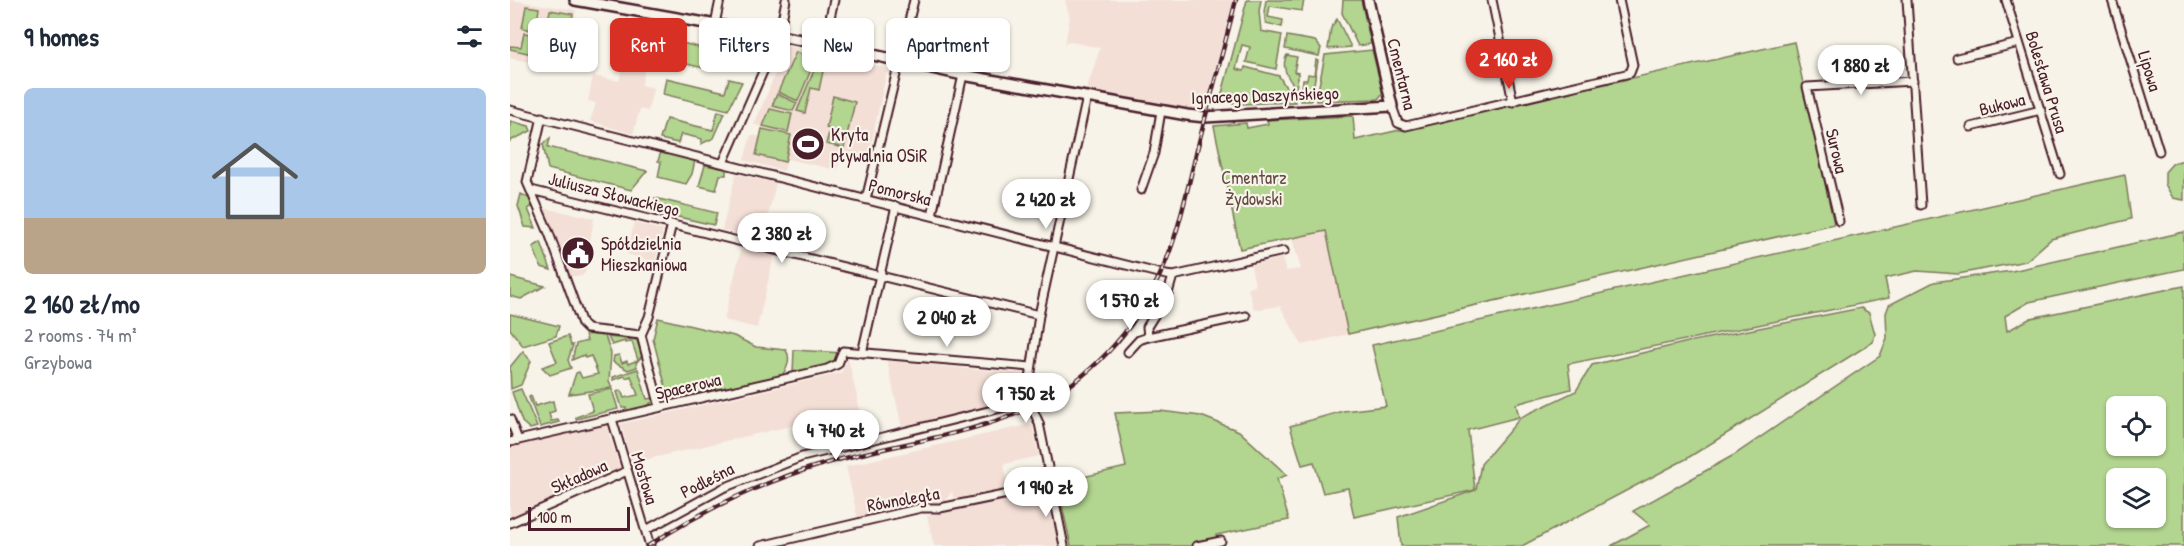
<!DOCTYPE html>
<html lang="en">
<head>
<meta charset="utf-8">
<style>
	:root { --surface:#fff; --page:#f2f2f3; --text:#1f2937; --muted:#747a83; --accent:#d93025 }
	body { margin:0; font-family:"Patrick Hand",sans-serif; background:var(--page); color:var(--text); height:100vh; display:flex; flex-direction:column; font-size:22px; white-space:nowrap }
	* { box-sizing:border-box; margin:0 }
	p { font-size:20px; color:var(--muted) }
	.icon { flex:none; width:33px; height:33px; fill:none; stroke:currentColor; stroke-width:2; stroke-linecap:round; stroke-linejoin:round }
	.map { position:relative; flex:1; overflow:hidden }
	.details { display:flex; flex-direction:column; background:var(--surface); width:510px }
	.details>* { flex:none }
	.hud { position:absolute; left:18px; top:18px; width:570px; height:54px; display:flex; gap:12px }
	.fabs { position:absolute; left:1596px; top:396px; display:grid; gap:12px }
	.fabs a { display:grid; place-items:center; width:60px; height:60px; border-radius:9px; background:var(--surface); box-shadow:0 2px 4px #0004; font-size:30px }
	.scale { position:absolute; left:18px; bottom:15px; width:102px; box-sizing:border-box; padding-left:6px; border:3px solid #4a1f2b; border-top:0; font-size:16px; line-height:21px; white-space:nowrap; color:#4a1f2b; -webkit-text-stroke:4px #f7f3e8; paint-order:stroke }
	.price { position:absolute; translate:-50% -51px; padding:0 14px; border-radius:21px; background:#fff; color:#222; font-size:20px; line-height:39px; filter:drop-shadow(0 2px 3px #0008) }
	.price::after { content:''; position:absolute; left:50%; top:36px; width:18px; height:14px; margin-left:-9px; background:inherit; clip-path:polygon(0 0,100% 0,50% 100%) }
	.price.current { background:var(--accent); color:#fff }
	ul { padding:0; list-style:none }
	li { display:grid; align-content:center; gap:12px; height:318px; padding:0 24px }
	li span { display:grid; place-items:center; height:186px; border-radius:9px; color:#555 }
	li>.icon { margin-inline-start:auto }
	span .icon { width:108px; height:108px; fill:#fffc; stroke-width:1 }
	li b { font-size:26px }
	h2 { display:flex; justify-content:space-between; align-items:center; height:72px; padding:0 24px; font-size:26px }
	.chip { padding:0 21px; border-radius:9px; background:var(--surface); box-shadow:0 2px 4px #0004; font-size:21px; line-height:54px }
	.chip.current { background:var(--accent); color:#fff }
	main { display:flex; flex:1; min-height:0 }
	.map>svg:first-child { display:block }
</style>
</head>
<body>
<main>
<section class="details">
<h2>9 homes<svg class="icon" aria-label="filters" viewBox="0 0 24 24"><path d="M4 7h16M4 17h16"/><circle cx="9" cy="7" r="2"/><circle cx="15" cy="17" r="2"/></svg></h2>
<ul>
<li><span style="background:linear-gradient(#a9c7e8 70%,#b9a48a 0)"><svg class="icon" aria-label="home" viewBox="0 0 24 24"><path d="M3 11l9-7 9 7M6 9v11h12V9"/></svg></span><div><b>2 160 zł/mo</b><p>2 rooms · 74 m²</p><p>Grzybowa</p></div></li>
</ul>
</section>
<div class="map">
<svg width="1674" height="546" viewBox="0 0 1674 546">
	<rect width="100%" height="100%" fill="#f7f3e8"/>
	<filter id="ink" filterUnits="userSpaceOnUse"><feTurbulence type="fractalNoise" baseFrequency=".0167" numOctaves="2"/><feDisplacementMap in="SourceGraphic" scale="12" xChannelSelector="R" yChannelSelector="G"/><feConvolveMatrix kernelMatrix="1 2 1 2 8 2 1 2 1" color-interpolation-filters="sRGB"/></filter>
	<g filter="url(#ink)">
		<g fill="#f3dfd6">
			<path d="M0 0 66 10 55 70 0 58Z"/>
			<path d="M555 0H723L696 103 690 101 686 111 576 91 590 48 557 41 554 47 560 18Z"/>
			<path d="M117 42 138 46 132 85 143 88 138 111 130 109 123 134 80 121 86 103 78 101 83 76 109 81Z"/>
			<path d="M277 46 374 67 377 71 357 163 331 157 327 170 277 159 274 171 234 160 241 135 250 137 252 126 244 125Z"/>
			<path d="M226 174 266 183 252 240 212 230Z"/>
			<path d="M34 208 84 218 75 273 72 276H60L55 272Z"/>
			<path d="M124 223 153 230 145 262 117 254Z"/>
			<path d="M816 231 838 334 792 345 770 306 744 310 738 288 745 286 741 265 772 258 776 271 791 269 782 238Z"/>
			<path d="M231 249 264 256 247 328 214 320Z"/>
			<path d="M338 358 350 410 121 463 111 424 331 373Z"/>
			<path d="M377 361 514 374 511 399 392 428Z"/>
			<path d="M522 424 529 456 494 464 499 491 445 504 442 491 435 502 414 504 348 519 336 466Z"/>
			<path d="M96 425 110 468 108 472 0 518V447Z"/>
			<path d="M536 489 549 546H424L417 516Z"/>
		</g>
		<g fill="#b2d58f" stroke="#7e7a5d" stroke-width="1.5" fill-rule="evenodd">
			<path d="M737 0H751L749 11 751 31 772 35 766 69 736 62 740 47 732 45 726 69 734 71 735 67 769 76 785 102 730 104 710 101Z"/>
			<path d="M756 0H794L792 11 760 6 758 17 773 20 772 27 756 23 754 12Z"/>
			<path d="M833 0H851L861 44 848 46 832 13Z"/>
			<path d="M16 6 29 8 26 31 12 28Z"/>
			<path d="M40 10 63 14 55 57 32 52Z"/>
			<path d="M827 19 841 47 818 49 821 28Z"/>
			<path d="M14 33 25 35 22 54 0 49V46L11 47Z"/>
			<path d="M777 36 805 41 811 48 809 56 775 49Z"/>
			<path d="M168 42 228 57 231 44 241 57 202 70 164 61Z"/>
			<path d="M1284 42 1324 224 838 334 816 231 730 249 704 126 736 123 737 128 758 124 757 120 843 116 845 140Z"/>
			<path d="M862 50 873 93 868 99 806 101 815 55Z"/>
			<path d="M286 52 305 60 288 101 268 92Z"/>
			<path d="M777 55 787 57 784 72 789 73 786 88C778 79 770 67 777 55Z"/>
			<path d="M310 56 316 57 309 90 301 88 295 113 287 111Z"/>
			<path d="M806 60 808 61 801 101H790L793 80H797L798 74 804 75Z"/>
			<path d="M156 78 215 92 219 79 232 82 218 110 153 94Z"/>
			<path d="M267 94 287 103 283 111 262 106Z"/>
			<path d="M323 96 345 102 334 148 316 144 320 129 316 128Z"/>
			<path d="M260 109 282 114 278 132 253 126Z"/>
			<path d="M208 111 215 113 204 138 191 144 192 139 171 134 168 143 150 139 156 119 203 130Z"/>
			<path d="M0 121 19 126 21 131 0 141Z"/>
			<path d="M252 129 281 135 275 162 246 155Z"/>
			<path d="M40 138 38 147 137 171 121 190 38 169 33 144Z"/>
			<path d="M151 151 185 160 182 174 176 184 148 177 151 162 148 161Z"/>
			<path d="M1674 160V200L1663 198 1655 184V172L1663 163Z"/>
			<path d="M195 165 216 169V175H210L206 190 189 186Z"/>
			<path d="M1615 175 1621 219 1541 239 1516 261 1448 274 1407 271 1375 278 1379 298 1058 364 1061 389 1006 404 1009 417 958 430 965 490 844 517 838 488 813 493 804 462 792 465 780 426 833 411 876 406 862 345Z"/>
			<path d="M11 194 21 199 23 206 18 209 26 228 15 227 8 206Z"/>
			<path d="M145 198 207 213 204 225 151 213 146 206Z"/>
			<path d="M1674 232V269L1519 302 1495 316 1497 331 1521 318 1674 286V546H1101L1140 525 1123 511 1224 455 1370 356 1377 338 1376 313 1379 305 1424 282 1502 271ZM1606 406H1646V446H1606ZM1606 478H1646V518H1606Z"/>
			<path d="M31 242 41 270 31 267 23 247Z"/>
			<path d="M0 277 35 286 11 299 0 296Z"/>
			<path d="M1351 308 1359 313 1365 334 1363 342 1176 459 1012 546H891L888 517 966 490 971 464 1011 417 1066 391 1082 365 1178 342Z"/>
			<path d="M0 314 49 326 46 336 13 346 0 329Z"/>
			<path d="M148 318 224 336 246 347 276 350C281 358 278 369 271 376L159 399 143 339Z"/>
			<path d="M75 334 95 336 101 353 99 381 102 388 59 394 66 373 69 372 72 378 88 374 81 356 75 358 74 355 62 360 66 344 77 341Z"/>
			<path d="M58 336 61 345H63L58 360 61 368 40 375 32 367 47 362 39 342Z"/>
			<path d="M98 337 127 340 132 356 126 363 127 367 118 370 103 362 104 356 109 355 112 363 117 361 118 364 128 360 122 342 115 343V341L102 345Z"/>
			<path d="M284 350 332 353 324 364 283 373Z"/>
			<path d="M13 351 21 361 11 385 1 389 0 367Z"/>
			<path d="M128 369 137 399 143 398 144 402 140 403V405L117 411 116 408H112L107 392 111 390 114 398 128 395 121 376 116 378 115 376 103 380V377Z"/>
			<path d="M11 389 27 427 20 429 12 422 2 392Z"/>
			<path d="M102 389 108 409 66 419V417L83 411 78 394Z"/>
			<path d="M21 396 25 406 43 401 45 411 39 413 41 421 48 420 49 422 30 427 19 397Z"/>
			<path d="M650 411 691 416 729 431 777 475 767 479 779 520 706 535 709 546H561L547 483 616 467 605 413Z"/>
		</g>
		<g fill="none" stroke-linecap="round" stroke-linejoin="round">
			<g stroke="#4a1f2b" stroke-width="11">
				<g id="street">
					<path d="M982 0 1003 102"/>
					<path d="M1397 0 1411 205"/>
					<path d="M1496 0 1550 174"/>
					<path d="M1602 0 1649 151"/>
					<path d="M205 24 210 0"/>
					<path d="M314 44 324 0"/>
					<path d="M1447 58 1509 43"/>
					<path d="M882 106 888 123 896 126 1120 73 1123 65 1109 0"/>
					<path d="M0 110 656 275 663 276 774 251"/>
					<path d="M32 117 17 182 39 233 72 324 77 329 131 335 150 407"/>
					<path d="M1461 127 1531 110"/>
					<path d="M213 163 269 35 276 0"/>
					<path d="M21 190 529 315"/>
					<path d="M631 190 644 153 651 111"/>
					<path d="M356 199 404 0"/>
					<path d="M422 215 453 75"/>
					<path d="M1329 221 1297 87 1403 81"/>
					<path d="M663 276 658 293 637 327 638 337 736 316"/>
					<path d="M131 335 139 317 162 224"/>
					<path d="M618 352 629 340 638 337"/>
					<path d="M352 353 386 206"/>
					<path d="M0 419 8 440"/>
					<path d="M102 419 140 546"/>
					<path d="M0 442 317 369 328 364 333 351 521 367"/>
					<path d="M0 523 117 471"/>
					<path d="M136 530 213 488 292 457 519 401"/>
					<path d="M250 546 411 508H430L542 485"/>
					<path d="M554 546 529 423 519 401 518 393 529 315 577 97"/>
					<path d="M687 546 711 541"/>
				</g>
			</g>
			<g stroke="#4a1f2b" stroke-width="14">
				<path id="secondary" d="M65 0 314 44 453 75 677 115 695 117 882 106 858 0"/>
			</g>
			<use href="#street" stroke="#f7f3e8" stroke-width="7"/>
			<use href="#secondary" stroke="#f7f3e8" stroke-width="9"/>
			<g stroke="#4a1f2b" stroke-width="4.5">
				<path id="rail" d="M138 546C193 510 252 482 314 464 383 443 458 437 524 406 580 380 624 331 650 275 668 237 676 194 686 154 699 102 713 51 726 0"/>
			</g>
			<use href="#rail" stroke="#f7f3e8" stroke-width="2" stroke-dasharray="7" stroke-linecap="butt"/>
		</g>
	</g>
	<defs>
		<g id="stadium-disc" transform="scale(1.725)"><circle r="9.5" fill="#4a1f2b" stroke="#f7f3e8"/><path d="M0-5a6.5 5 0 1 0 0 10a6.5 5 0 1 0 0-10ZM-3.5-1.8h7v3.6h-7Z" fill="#fff"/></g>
		<g id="civic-disc" transform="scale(1.725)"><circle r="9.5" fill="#4a1f2b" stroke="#f7f3e8"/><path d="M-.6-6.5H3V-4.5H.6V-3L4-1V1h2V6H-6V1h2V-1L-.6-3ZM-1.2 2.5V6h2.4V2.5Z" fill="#fff"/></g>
	</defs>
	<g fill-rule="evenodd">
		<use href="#stadium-disc" x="298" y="144"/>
		<use href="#civic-disc" x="68" y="253"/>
	</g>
	<g text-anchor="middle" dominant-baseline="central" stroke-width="4.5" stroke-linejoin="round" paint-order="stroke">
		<g font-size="18" fill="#4a1f2b" stroke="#f7f3e8">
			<text transform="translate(1640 71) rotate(73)">Lipowa</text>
			<text transform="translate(892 74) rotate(76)">Cmentarna</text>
			<text transform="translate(1537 82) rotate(73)">Bolesława Prusa</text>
			<text transform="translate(755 95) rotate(-2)">Ignacego Daszyńskiego</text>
			<text transform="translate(1492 104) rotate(-14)">Bukowa</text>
			<text transform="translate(1327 151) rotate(77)">Surowa</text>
			<text transform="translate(390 192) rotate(14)">Pomorska</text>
			<text transform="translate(104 194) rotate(14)">Juliusza Słowackiego</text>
			<text transform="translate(178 386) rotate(-13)">Spacerowa</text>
			<text transform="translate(69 476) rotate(-24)">Składowa</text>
			<text transform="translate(135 478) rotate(73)">Mostowa</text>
			<text transform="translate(197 480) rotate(-27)">Podleśna</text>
			<text transform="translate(393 499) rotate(-10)">Równoległa</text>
		</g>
		<g font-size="18" fill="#4a1f2b" stroke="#f7f3e8" text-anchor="start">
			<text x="321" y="134">Kryta<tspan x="321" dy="21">pływalnia OSiR</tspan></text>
			<text x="91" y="243">Spółdzielnia<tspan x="91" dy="21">Mieszkaniowa</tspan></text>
		</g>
		<g font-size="18" fill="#644c44" stroke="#f7f3e8">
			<text x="744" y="177">Cmentarz<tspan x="744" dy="21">Żydowski</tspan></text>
		</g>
	</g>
</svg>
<div class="fabs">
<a><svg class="icon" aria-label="locate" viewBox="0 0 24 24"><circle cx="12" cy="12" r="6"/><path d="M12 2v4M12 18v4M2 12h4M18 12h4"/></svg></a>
<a><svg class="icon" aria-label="layers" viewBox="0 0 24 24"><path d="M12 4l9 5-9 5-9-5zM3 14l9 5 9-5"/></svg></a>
</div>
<div class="scale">100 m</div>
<b class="price current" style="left:999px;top:90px">2 160 zł</b>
<b class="price" style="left:1351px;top:96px">1 880 zł</b>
<b class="price" style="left:536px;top:230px">2 420 zł</b>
<b class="price" style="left:272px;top:264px">2 380 zł</b>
<b class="price" style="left:620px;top:331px">1 570 zł</b>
<b class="price" style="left:437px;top:348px">2 040 zł</b>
<b class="price" style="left:516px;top:424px">1 750 zł</b>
<b class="price" style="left:326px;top:461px">4 740 zł</b>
<b class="price" style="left:536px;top:518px">1 940 zł</b>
<div class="hud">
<a class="chip">Buy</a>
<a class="chip current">Rent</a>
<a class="chip">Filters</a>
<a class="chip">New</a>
<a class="chip">Apartment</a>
</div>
</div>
</main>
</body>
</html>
